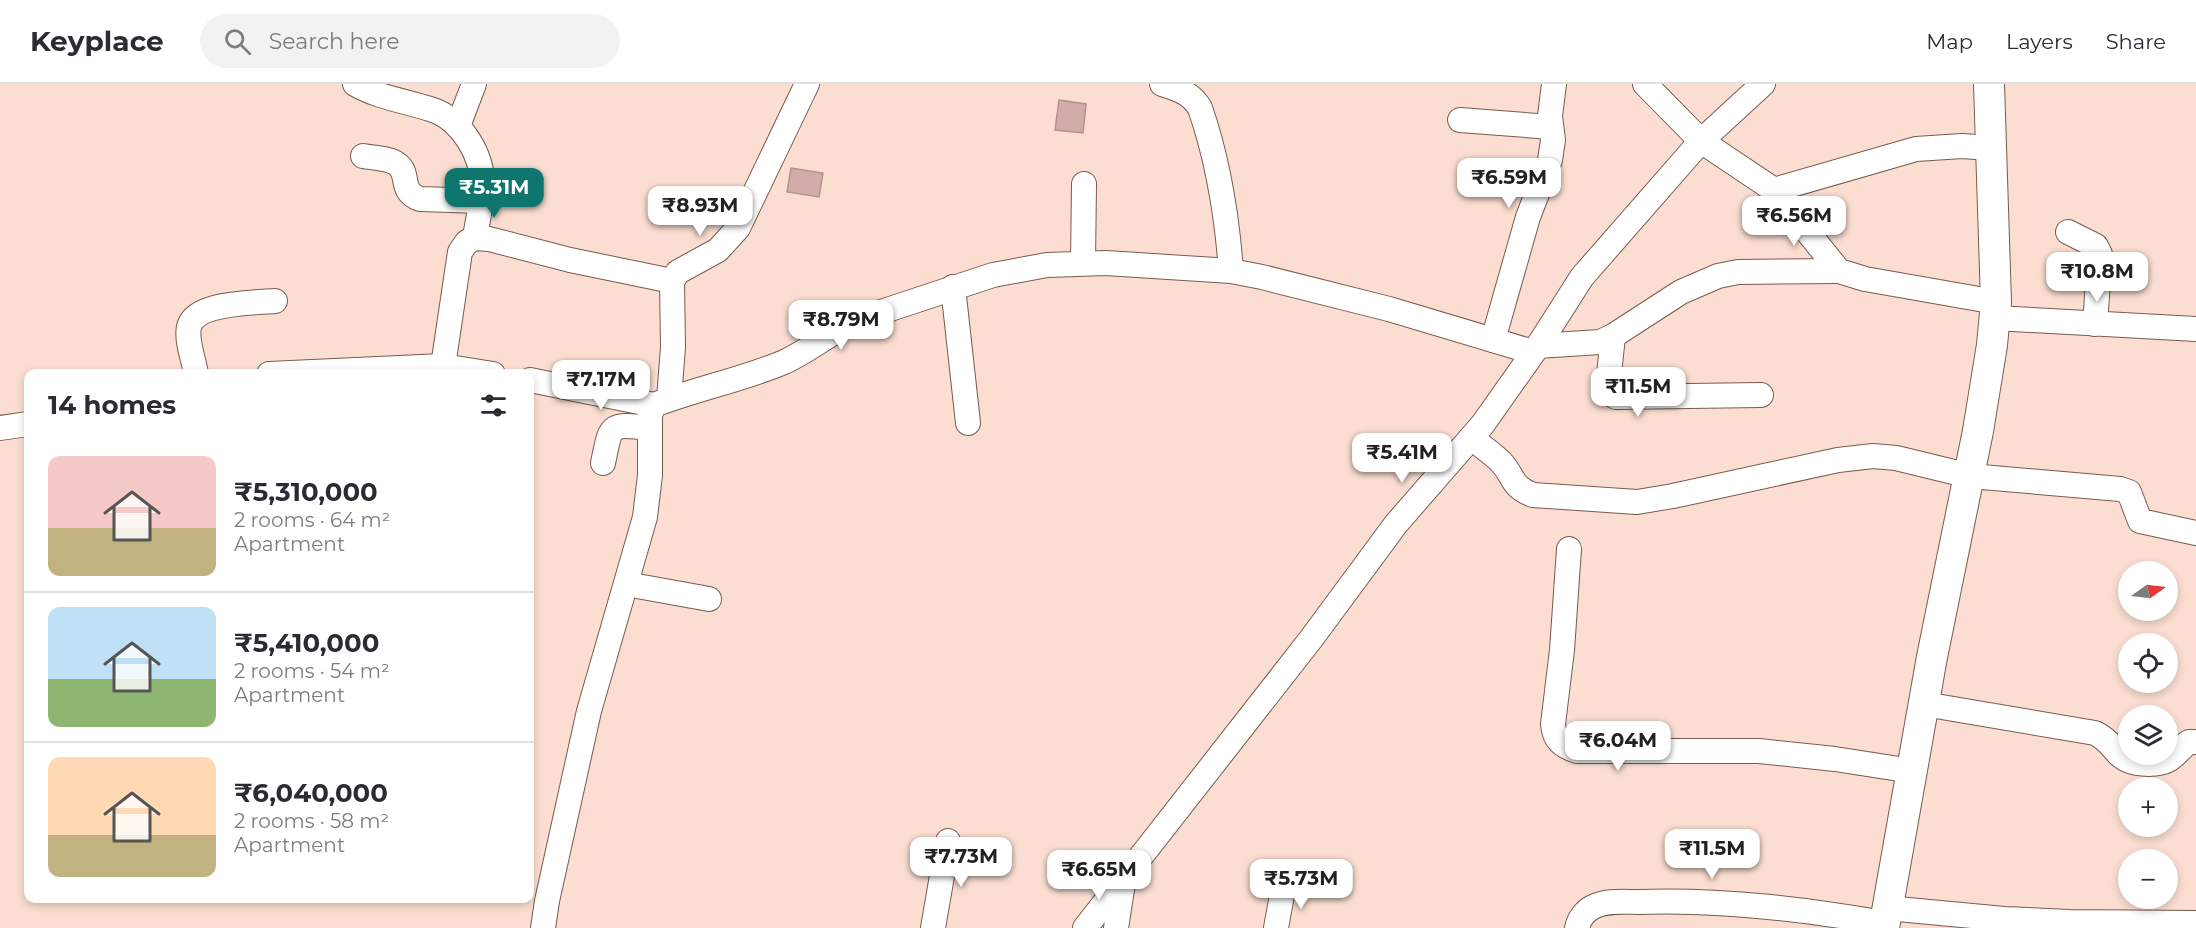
<!DOCTYPE html>
<html lang="en">
<head>
<meta charset="utf-8">
<style>
	:root { --surface:#fff; --page:#f2f2f3; --text:#2b2b33; --muted:#7c7c81; --line:#e1e1e2; --accent:#0f766e }
	body { margin:0; font-family:Montserrat,sans-serif; background:var(--page); color:var(--text); height:100vh; display:flex; flex-direction:column; font-size:22px; white-space:nowrap }
	* { box-sizing:border-box; margin:0 }
	p { font-size:20px; color:var(--muted) }
	.icon { flex:none; width:33px; height:33px; fill:none; stroke:currentColor; stroke-width:2; stroke-linecap:round; stroke-linejoin:round }
	.map { position:relative; flex:1; overflow:hidden }
	.panel { position:absolute; left:24px; top:285px; width:510px; height:534px; display:flex; flex-direction:column; background:var(--surface); border-radius:12px; box-shadow:0 3px 9px #0003 }
	.panel>* { flex:none }
	.needle { width:39px; rotate:76deg }
	.controls { position:absolute; left:2118px; top:477px; display:grid; gap:12px }
	.controls a { display:grid; place-items:center; width:60px; height:60px; border-radius:50%; background:var(--surface); box-shadow:0 3px 9px #0003; font-size:30px }
	.price { position:absolute; translate:-50% -51px; padding:0 14px; border-radius:12px; background:#fff; color:#222; font-size:20px; line-height:39px; filter:drop-shadow(0 2px 3px #0008) }
	.price::after { content:''; position:absolute; left:50%; top:36px; width:18px; height:14px; margin-left:-9px; background:inherit; clip-path:polygon(0 0,100% 0,50% 100%) }
	.price.selected { background:var(--accent); color:#fff }
	ul { padding:0; list-style:none }
	li { display:flex; align-items:center; gap:18px; height:150px; padding:0 24px }
	li+li { border-top:2px solid var(--line) }
	li span { display:grid; place-items:center; flex:none; width:168px; height:120px; border-radius:12px; color:#555 }
	li>.icon { margin-inline-start:auto }
	span .icon { width:72px; height:72px; fill:#fffc; stroke-width:1 }
	li b { font-size:26px }
	h2 { display:flex; justify-content:space-between; align-items:center; height:72px; padding:0 24px; font-size:26px }
	header { display:flex; align-items:center; gap:36px; box-sizing:border-box; height:84px; padding:0 30px; background:var(--surface); border-bottom:2px solid var(--line) }
	header strong { font-size:28px }
	nav { display:flex; gap:33px; margin-inline-start:auto; font-size:21px }
	.search { width:420px; height:54px; background:var(--page); display:flex; align-items:center; gap:15px; box-sizing:border-box; padding:0 21px; border-radius:33px; color:var(--muted); font-size:22px }
	.map>svg:first-child { display:block }
</style>
</head>
<body>
<header>
<strong>Keyplace</strong>
<div class="search"><svg class="icon" aria-label="search" viewBox="0 0 24 24"><circle cx="10" cy="10" r="6"/><path d="M15 15l6 6"/></svg>Search here</div>
<nav><a>Map</a><a>Layers</a><a>Share</a></nav>
</header>
<div class="map">
<svg width="2196" height="844" viewBox="0 0 2196 844">
	<rect width="100%" height="100%" fill="#fbded1"/>
	<g fill="#d2aca8" stroke="#b6918d" stroke-width="1.5">
		<path d="M1059 16 1086 20 1083 49 1055 46Z"/>
		<path d="M791 84 823 89 819 113 787 108Z"/>
	</g>
	<g fill="none" stroke-linecap="round" stroke-linejoin="round">
		<g stroke="#795b4d" stroke-width="26">
			<g id="minor">
				<path d="M355 0C377 13 405 17 430 25 461 34 484 72 482 104 482 121 477 138 475 154"/>
				<path d="M1162 0C1178 5 1191 9 1200 24 1218 76 1227 132 1231 187"/>
				<path d="M1645 0 1701 57 1774 106 1839 187 1865 195 1996 218"/>
				<path d="M1460 36 1551 43"/>
				<path d="M458 42 474 0"/>
				<path d="M363 72C373 74 389 74 397 80 411 90 398 107 420 115L481 117"/>
				<path d="M1774 106 1916 65 1962 62 1991 64"/>
				<path d="M2068 148 2096 162 2100 170 2095 240"/>
				<path d="M1083 179 1084 100"/>
				<path d="M953 203 968 339"/>
				<path d="M1995 234 2196 245"/>
				<path d="M1613 252 1608 300 1609 309 1616 313 1761 311"/>
				<path d="M1493 256 1528 133 1550 76 1553 56 1550 32 1554 0"/>
				<path d="M1538 262 1600 258 1613 252 1681 208 1718 192 1738 188 1839 187"/>
				<path d="M443 282 460 168 467 158 475 154 489 155 570 176 672 197"/>
				<path d="M196 290C194 276 186 257 189 243 195 218 254 219 275 217"/>
				<path d="M269 290 443 282 493 290"/>
				<path d="M530 296 654 321"/>
				<path d="M669 315 673 263 672 197 678 188 718 166 738 144 807 0"/>
				<path d="M0 344 28 340"/>
				<path d="M1472 354C1481 362 1492 369 1501 378 1515 393 1510 402 1533 411L1637 418 1673 412 1838 376 1873 372 1896 374 1970 392 2120 405 2129 408 2140 437 2196 449"/>
				<path d="M603 379C611 341 608 339 649 344"/>
				<path d="M1569 465 1562 566 1553 640C1554 656 1562 662 1577 667H1759L1835 675 1912 687"/>
				<path d="M626 500 709 515"/>
				<path d="M1924 620 2095 649C2111 657 2111 664 2122 673 2132 681 2157 682 2168 676 2176 672 2181 663 2189 658H2196"/>
				<path d="M1887 824 2004 835 2069 838 2196 839"/>
				<path d="M543 844 547 817 589 627 645 433 650 391V331L654 321C696 305 740 296 782 279 810 267 833 245 863 234L993 191 1047 181 1106 179 1231 187 1262 193 1389 225 1533 268"/>
				<path d="M933 844 948 757"/>
				<path d="M1085 844 1311 555 1396 440 1483 340 1538 262 1582 193 1701 57 1763 0"/>
				<path d="M1116 844 1123 799"/>
				<path d="M1276 844 1284 800"/>
				<path d="M1577 844C1579 835 1585 827 1593 823 1606 816 1624 818 1638 818 1721 815 1803 825 1884 839"/>
			</g>
		</g>
		<g stroke="#795b4d" stroke-width="32">
			<path id="major" d="M1884 844 1932 573 1978 347 1992 261 1996 218 1989 0"/>
		</g>
		<use href="#minor" stroke="#fff" stroke-width="24"/>
		<use href="#major" stroke="#fff" stroke-width="30"/>
	</g>
</svg>
<div class="controls">
<a><svg class="needle" viewBox="-14 -14 28 28"><path d="M0-13l5 13h-10z" fill="#e53935"/><path d="M0 13l5-13h-10z" fill="#7c7c81"/></svg></a>
<a><svg class="icon" aria-label="locate" viewBox="0 0 24 24"><circle cx="12" cy="12" r="6"/><path d="M12 2v4M12 18v4M2 12h4M18 12h4"/></svg></a>
<a><svg class="icon" aria-label="layers" viewBox="0 0 24 24"><path d="M12 4l9 5-9 5-9-5zM3 14l9 5 9-5"/></svg></a>
<a>+</a>
<a>−</a>
</div>
<b class="price" style="left:1509px;top:125px">₹6.59M</b>
<b class="price selected" style="left:494px;top:135px">₹5.31M</b>
<b class="price" style="left:700px;top:153px">₹8.93M</b>
<b class="price" style="left:1794px;top:163px">₹6.56M</b>
<b class="price" style="left:2097px;top:219px">₹10.8M</b>
<b class="price" style="left:841px;top:267px">₹8.79M</b>
<b class="price" style="left:601px;top:327px">₹7.17M</b>
<b class="price" style="left:1638px;top:334px">₹11.5M</b>
<b class="price" style="left:1402px;top:400px">₹5.41M</b>
<b class="price" style="left:1618px;top:688px">₹6.04M</b>
<b class="price" style="left:1712px;top:796px">₹11.5M</b>
<b class="price" style="left:961px;top:804px">₹7.73M</b>
<b class="price" style="left:1099px;top:817px">₹6.65M</b>
<b class="price" style="left:1301px;top:826px">₹5.73M</b>
<section class="panel">
<h2>14 homes<svg class="icon" aria-label="filters" viewBox="0 0 24 24"><path d="M4 7h16M4 17h16"/><circle cx="9" cy="7" r="2"/><circle cx="15" cy="17" r="2"/></svg></h2>
<ul>
<li><span style="background:linear-gradient(#f6c9c9 60%,#c2b280 0)"><svg class="icon" aria-label="home" viewBox="0 0 24 24"><path d="M3 11l9-7 9 7M6 9v11h12V9"/></svg></span><div><b>₹5,310,000</b><p>2 rooms · 64 m²</p><p>Apartment</p></div></li>
<li><span style="background:linear-gradient(#bfe0f5 60%,#8fb573 0)"><svg class="icon" aria-label="home" viewBox="0 0 24 24"><path d="M3 11l9-7 9 7M6 9v11h12V9"/></svg></span><div><b>₹5,410,000</b><p>2 rooms · 54 m²</p><p>Apartment</p></div></li>
<li><span style="background:linear-gradient(#ffd9b3 65%,#c2b280 0)"><svg class="icon" aria-label="home" viewBox="0 0 24 24"><path d="M3 11l9-7 9 7M6 9v11h12V9"/></svg></span><div><b>₹6,040,000</b><p>2 rooms · 58 m²</p><p>Apartment</p></div></li>
</ul>
</section>
</div>
</body>
</html>
